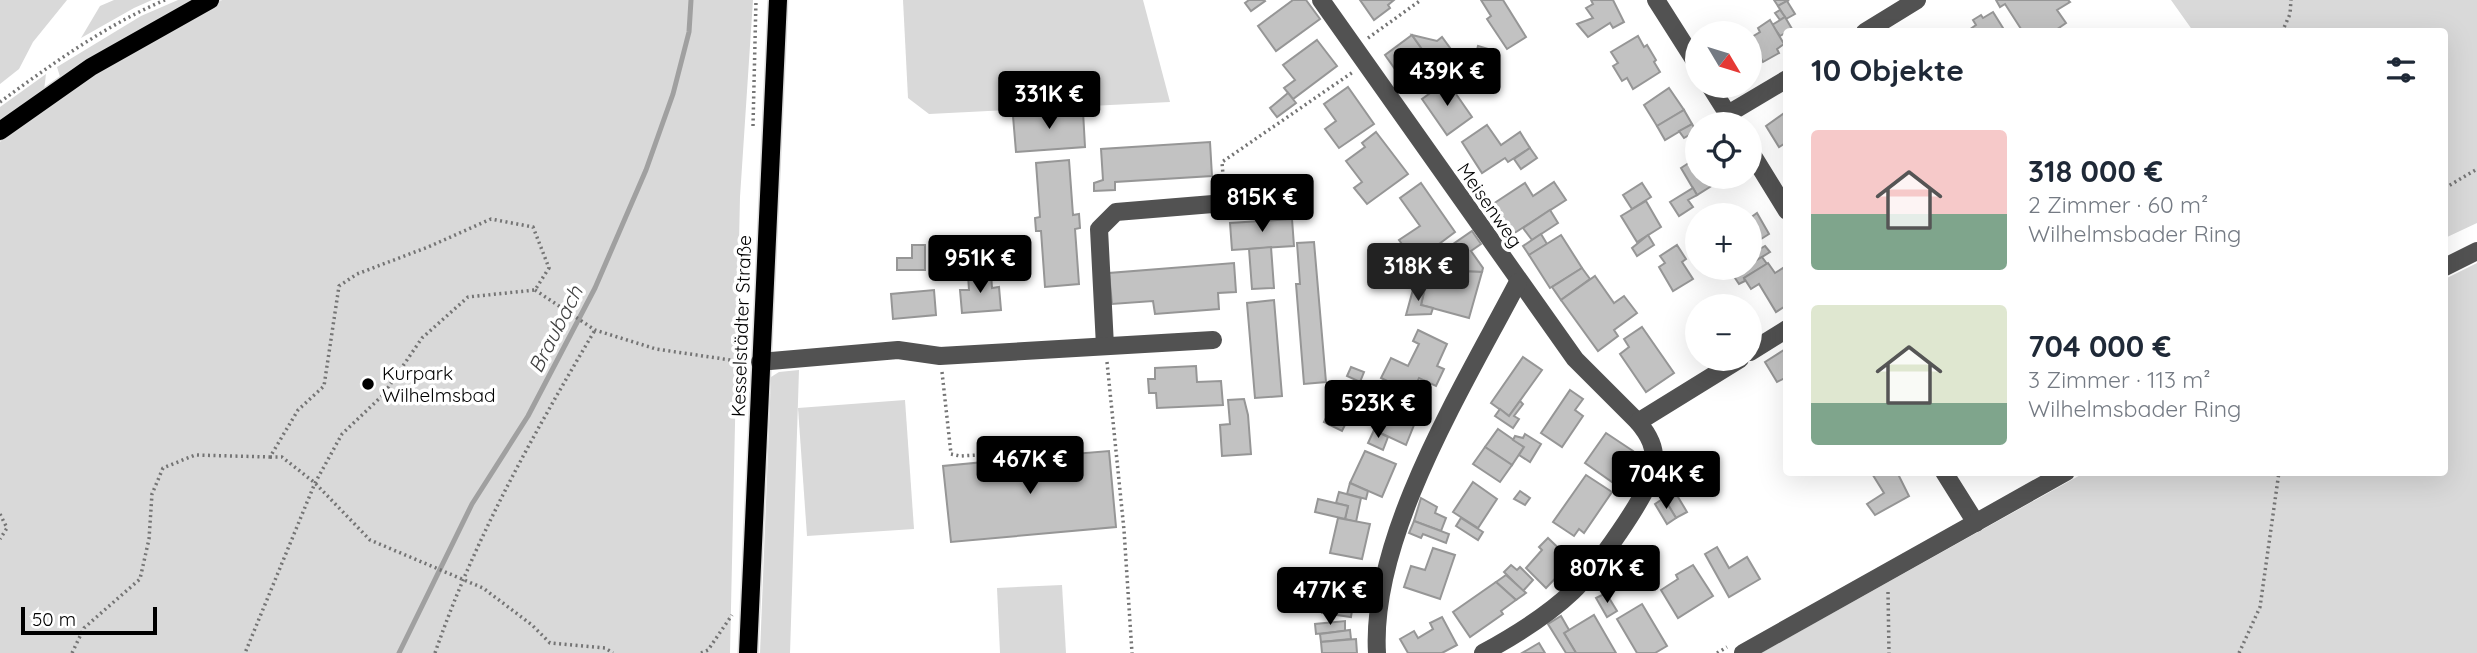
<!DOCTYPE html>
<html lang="de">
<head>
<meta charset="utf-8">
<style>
	:root { --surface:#fff; --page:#f6f6f7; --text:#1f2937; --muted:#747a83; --accent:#000 }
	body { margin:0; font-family:Quicksand,sans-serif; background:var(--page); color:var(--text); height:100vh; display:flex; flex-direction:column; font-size:26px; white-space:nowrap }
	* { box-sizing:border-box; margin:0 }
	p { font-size:23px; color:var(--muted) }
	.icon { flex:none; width:38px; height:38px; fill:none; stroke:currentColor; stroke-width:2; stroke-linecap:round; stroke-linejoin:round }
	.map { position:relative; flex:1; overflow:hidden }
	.details { position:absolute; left:1783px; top:28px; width:665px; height:448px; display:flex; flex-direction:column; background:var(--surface); border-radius:7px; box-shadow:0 7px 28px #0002 }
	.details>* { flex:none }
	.needle { width:46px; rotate:128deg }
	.fabs { position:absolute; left:1685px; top:21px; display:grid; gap:14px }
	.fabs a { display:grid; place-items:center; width:77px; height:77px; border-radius:50%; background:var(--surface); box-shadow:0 7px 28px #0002; font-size:35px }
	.scale { position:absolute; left:21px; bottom:18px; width:136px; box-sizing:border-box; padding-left:7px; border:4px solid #000; border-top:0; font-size:19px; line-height:24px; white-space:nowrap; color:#000; -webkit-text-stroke:5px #fff; paint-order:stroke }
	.price { position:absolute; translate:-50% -60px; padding:0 16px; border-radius:7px; background:var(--accent); color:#fff; font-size:23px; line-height:46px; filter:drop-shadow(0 2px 4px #0008) }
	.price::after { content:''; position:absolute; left:50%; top:42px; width:21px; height:16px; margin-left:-10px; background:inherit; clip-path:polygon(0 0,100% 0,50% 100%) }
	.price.active { background:#222; color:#fff }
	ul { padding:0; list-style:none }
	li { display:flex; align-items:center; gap:21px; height:175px; padding:0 28px }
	li span { display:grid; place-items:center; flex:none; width:196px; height:140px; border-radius:7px; color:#555 }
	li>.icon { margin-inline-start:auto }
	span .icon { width:84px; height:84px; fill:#fffc; stroke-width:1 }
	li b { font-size:30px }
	h2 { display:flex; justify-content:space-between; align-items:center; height:84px; padding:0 28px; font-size:30px }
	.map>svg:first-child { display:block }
</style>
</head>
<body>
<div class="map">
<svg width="2477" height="653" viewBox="0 0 2477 653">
	<rect width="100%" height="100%" fill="#fff"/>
	<g fill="#d9d9d9">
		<path d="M0 0H67L33 42 19 69 0 84Z"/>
		<path d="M114 0H152L134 8 81 38 100 6Z"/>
		<path d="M178 0H197L61 80 57 67 141 16Z"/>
		<path d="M222 0H753L740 197 730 653H0V142L94 73Z"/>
		<path d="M903 0H1143L1170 102 929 114 908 98Z"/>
		<path d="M2171 0H2477V223L2445 238V32L2193 31Z"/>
		<path d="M46 74 44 91 0 123V107Z"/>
		<path d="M2477 263V653H1761L2084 473 2445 472V279Z"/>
		<path d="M799 370 790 653H760L771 377 779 372Z"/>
		<path d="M905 400 914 529 807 536 798 408Z"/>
		<path d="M1062 585 1066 653H1000L997 588Z"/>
	</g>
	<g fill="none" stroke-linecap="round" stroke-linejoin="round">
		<path stroke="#a0a0a0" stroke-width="5" d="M399 653 472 504 528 416 595 288 646 170 673 94 689 32 691 0"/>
	</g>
	<g fill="#c2c2c2" stroke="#969696" stroke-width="2">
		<path d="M1249 0H1264L1265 1 1251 11 1245 3Z"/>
		<path d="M1293 0H1306L1320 19 1276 51 1258 26Z"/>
		<path d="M1360 0H1394L1388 5 1390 8 1374 20Z"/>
		<path d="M1481 0H1503L1526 37 1507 49 1487 19 1491 16Z"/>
		<path d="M1591 0H1613L1624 22 1613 28 1610 23 1588 37 1577 24 1593 18 1586 8 1593 4Z"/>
		<path d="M1774 0H1789L1778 6Z"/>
		<path d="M1996 0H2068L2070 2 2057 10 2066 23 2053 32H2023L2005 4 2000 7Z"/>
		<path d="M1787 1 1795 14 1786 19 1778 6Z"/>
		<path d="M1780 10 1785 17 1780 20 1775 13Z"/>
		<path d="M1993 12 2003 28 1998 32H1966L1976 25 1973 20 1981 15 1983 18Z"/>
		<path d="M1785 17 1792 29 1780 36 1772 25Z"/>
		<path d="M1770 20 1784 44 1777 49 1779 53 1763 62 1750 38 1760 32 1758 28Z"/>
		<path d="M1412 35 1434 66 1407 86 1385 55Z"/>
		<path d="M1412 35 1437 41 1442 37 1453 52 1434 66Z"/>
		<path d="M1638 36 1644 47 1647 45 1656 60 1654 62 1660 72 1633 89 1627 78 1622 81 1613 66 1618 63 1611 52Z"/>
		<path d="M1317 40 1337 66 1293 99 1284 88 1295 80 1283 65Z"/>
		<path d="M1478 46 1488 49 1485 63 1474 61Z"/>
		<path d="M1750 52 1758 65 1750 70Z"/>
		<path d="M1447 81 1472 117 1447 135 1422 99Z"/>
		<path d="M1348 87 1374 124 1339 148 1325 129 1336 121 1324 104Z"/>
		<path d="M1669 88 1684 110 1657 126 1644 105Z"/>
		<path d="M1288 93 1296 103 1277 117 1270 108Z"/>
		<path d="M1684 110 1692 124 1665 140 1657 126Z"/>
		<path d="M1083 111 1085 147 1016 152 1013 116Z"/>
		<path d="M1787 111V142L1779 147 1766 126Z"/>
		<path d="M1692 124 1696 131 1684 138 1679 131Z"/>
		<path d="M1487 125 1501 145 1520 132 1530 148 1508 162 1505 158 1482 173 1462 142Z"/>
		<path d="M1376 132 1408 174 1367 204 1354 188 1362 182 1346 161 1365 147 1362 143Z"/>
		<path d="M1210 142 1212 176 1115 182V190L1094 191V183L1103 180 1101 149Z"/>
		<path d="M1530 148 1537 158 1521 169 1514 159Z"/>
		<path d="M1698 157V177H1719L1721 180 1697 195 1681 168Z"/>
		<path d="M1069 160 1073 215 1079 214 1080 228 1075 229 1079 284 1045 287 1041 231H1036L1035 218 1040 217 1036 163Z"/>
		<path d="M1554 182 1566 200 1513 234 1493 204 1525 183 1533 196Z"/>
		<path d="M1421 183 1455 232 1415 262 1399 240 1420 226 1400 198Z"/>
		<path d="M1642 183 1651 197 1632 209 1623 195Z"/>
		<path d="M1693 188 1697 195 1688 200 1693 207 1679 216 1670 202Z"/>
		<path d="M1646 201 1661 227 1637 242 1621 216Z"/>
		<path d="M1550 210 1558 223 1532 240 1523 228Z"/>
		<path d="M1757 213 1769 234 1750 246V218Z"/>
		<path d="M1292 219 1294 246 1232 250 1230 223Z"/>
		<path d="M1472 231 1481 244 1471 251 1483 268 1482 272 1457 271 1443 251Z"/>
		<path d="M1541 234 1547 244 1529 255 1523 246Z"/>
		<path d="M1561 235 1582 268 1550 288 1529 255Z"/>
		<path d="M1648 235 1654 245 1637 256 1632 248Z"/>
		<path d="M1314 242 1326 382 1304 384 1296 284H1300L1297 243Z"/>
		<path d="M912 245H925V270H897V258H912Z"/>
		<path d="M1677 245 1686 259 1682 262 1693 279 1673 291 1659 267 1665 263 1660 256Z"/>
		<path d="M1765 246 1770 252 1757 260 1753 253Z"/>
		<path d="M1271 247 1274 288 1252 289 1249 249Z"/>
		<path d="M1762 257 1767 264 1744 278 1745 281 1739 284 1733 275 1744 268H1750V264Z"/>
		<path d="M1234 263 1236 292 1218 293 1219 309 1155 314 1153 301 1112 304 1109 273Z"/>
		<path d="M1768 263 1775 273 1783 268 1787 275V305L1776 312 1759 284 1751 289 1744 278Z"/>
		<path d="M1582 268 1590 279 1561 300 1552 287Z"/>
		<path d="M1457 271 1482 272 1469 318 1421 305 1426 282 1435 285 1437 278 1453 282Z"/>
		<path d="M991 273 992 288 999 287 1001 310 962 313 960 290H969L968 275Z"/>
		<path d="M1595 276 1614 303 1624 296 1637 313 1614 330 1618 336 1598 351 1561 300Z"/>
		<path d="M1414 286 1425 288 1421 305 1433 308 1431 314 1406 315Z"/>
		<path d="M934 290 936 315 893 319 891 294Z"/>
		<path d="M1274 300 1282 396 1255 398 1247 303Z"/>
		<path d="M1642 327 1674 373 1646 392 1620 354 1629 347 1624 339Z"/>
		<path d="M1418 330 1447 344 1437 366 1444 369 1436 386 1419 378 1412 393 1381 378 1391 358 1408 366 1419 344 1413 341Z"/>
		<path d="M1787 348V377L1777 382 1765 362Z"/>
		<path d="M1523 357 1542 370 1509 416 1491 403Z"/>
		<path d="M1196 366 1197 382 1221 381 1223 405 1157 408 1156 393H1149L1148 379H1155V368Z"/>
		<path d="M1351 367 1364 372 1360 382 1347 376Z"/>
		<path d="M1570 390 1583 399 1575 410 1583 416 1562 447 1541 433Z"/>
		<path d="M1244 399 1248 415 1251 454 1222 456 1220 425 1230 424 1228 400Z"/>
		<path d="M1520 401 1523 404 1514 416 1519 419 1513 428 1495 416 1500 409 1509 416Z"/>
		<path d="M1390 403 1418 415 1406 445 1374 430 1379 419 1383 420Z"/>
		<path d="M1331 408 1349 417 1342 431 1324 422Z"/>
		<path d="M1498 429 1524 447 1512 465 1485 447Z"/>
		<path d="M1374 430 1388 437 1383 450 1368 443Z"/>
		<path d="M1606 433 1633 451 1612 482 1585 463Z"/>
		<path d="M1525 434 1541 444 1530 462 1519 455 1524 447 1513 440 1515 436 1523 438Z"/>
		<path d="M1485 447 1512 465 1500 482 1473 464Z"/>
		<path d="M1050 451V456L1109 451 1116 527 951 542 943 466 1005 460V455Z"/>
		<path d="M1365 451 1396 464 1382 497 1350 483Z"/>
		<path d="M1871 472H1897L1909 496 1875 515 1867 504 1884 493Z"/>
		<path d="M1586 475 1612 492 1584 533 1579 529 1574 536 1553 522Z"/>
		<path d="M1473 482 1497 499 1478 528 1453 512Z"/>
		<path d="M1350 483 1368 491 1366 499 1347 494Z"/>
		<path d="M1520 491 1530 498 1525 505 1514 499Z"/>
		<path d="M1339 492 1361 498 1356 522 1345 519 1348 506 1336 503Z"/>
		<path d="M1675 492 1687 512 1676 518 1664 498Z"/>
		<path d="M1421 498 1437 507 1435 513 1446 518 1441 531 1414 521Z"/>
		<path d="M1664 498 1676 518 1667 524 1655 504Z"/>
		<path d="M1318 499 1348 506 1345 519 1315 512Z"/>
		<path d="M1338 518 1370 524 1362 559 1330 553Z"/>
		<path d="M1461 518 1483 532 1478 540 1456 526Z"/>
		<path d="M1414 521 1449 534 1446 543 1423 534 1421 538 1409 533Z"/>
		<path d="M1548 538 1572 561 1546 588 1526 568 1542 550 1539 547Z"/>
		<path d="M1717 547 1729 568 1747 557 1760 579 1729 597 1705 554Z"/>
		<path d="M1433 548 1455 555 1440 599 1404 587 1411 566 1425 570Z"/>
		<path d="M1511 565 1517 570 1520 567 1533 580 1523 591 1504 572Z"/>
		<path d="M1693 565 1713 596 1678 618 1661 590 1678 579 1676 575Z"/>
		<path d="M1506 575 1526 593 1516 600 1496 582Z"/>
		<path d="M1326 580 1356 584 1351 617 1322 613Z"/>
		<path d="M1496 582 1516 600 1501 611 1503 614 1470 637 1453 612Z"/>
		<path d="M1606 593 1617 611 1607 617 1596 598Z"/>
		<path d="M1642 604 1667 646 1655 653H1637L1617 619Z"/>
		<path d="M1594 615 1616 653H1576L1564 633Z"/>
		<path d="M1561 616 1569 630 1564 633 1576 653H1566L1548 624Z"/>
		<path d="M1442 617 1457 645 1442 653H1408L1400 639 1414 631 1418 638 1433 629 1430 623Z"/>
		<path d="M1345 621V631L1316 634 1315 624Z"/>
		<path d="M1350 630 1351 639 1321 642 1320 634Z"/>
		<path d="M1356 639 1357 653H1322L1321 642Z"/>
		<path d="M1539 643 1545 653H1522Z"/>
	</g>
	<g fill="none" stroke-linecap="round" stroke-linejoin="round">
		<g stroke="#dbdbdb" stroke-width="21">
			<g id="major">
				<path d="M0 131 91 67 210 0"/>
				<path d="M748 653 778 0"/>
			</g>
		</g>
		<g stroke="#747474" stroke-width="3.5" stroke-dasharray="2 3.5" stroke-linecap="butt">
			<path d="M2282 32 2290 14 2291 0"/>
			<path d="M1368 38 1421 0"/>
			<path d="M0 102C52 64 106 25 165 0"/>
			<path d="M753 126 756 0"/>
			<path d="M1224 188 1222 162 1353 72"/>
			<path d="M2445 188 2477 169"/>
			<path d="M535 290 595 330 656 349 744 362"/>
			<path d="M1107 362 1124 530 1132 653"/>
			<path d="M942 372 951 454 960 456 994 454 998 460"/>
			<path d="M270 457H282L315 483 370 540 483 588 532 625 550 643 605 648 613 653"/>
			<path d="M0 514 7 528 0 539"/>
			<path d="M1888 592 1889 653"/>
			<path d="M72 653 84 628 140 579 149 539 152 494 163 468 195 455 270 457 298 410 324 386 339 286 357 274 428 247 491 219 533 227 549 268 535 290 468 297 422 338 383 395 342 434 315 483 245 653"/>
			<path d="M435 653C475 537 533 435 595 330"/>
			<path d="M701 653 708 650 732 615"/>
			<path d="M1717 653 1727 647"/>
			<path d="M2239 653 2260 607 2279 472"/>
		</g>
		<g stroke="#525252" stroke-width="18">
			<path d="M1321 0 1575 359 1638 422"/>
			<path d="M1656 0 1698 66"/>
			<path d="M1865 32 1917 0"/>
			<path d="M1710 86 1734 124"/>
			<path d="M1728 114 1787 79"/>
			<path d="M1750 151 1787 211"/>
			<path d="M2445 267 2477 251"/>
			<path d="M1105 346 1099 229 1116 212 1225 203"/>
			<path d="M1750 352 1787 329"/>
			<path d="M760 362 898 350 940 356 1213 340"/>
			<path d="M1944 472 1976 523"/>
			<path d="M1377 653C1370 536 1465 384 1518 282"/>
			<path d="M1483 653C1514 636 1547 616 1572 592 1593 572 1651 493 1654 466 1656 448 1649 435 1638 422L1740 359"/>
			<path d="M1743 653 2066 472"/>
		</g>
		<use href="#major" stroke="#000" stroke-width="18"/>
	</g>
	<circle fill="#000" stroke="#fff" stroke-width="2.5" cx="368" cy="384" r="7"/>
	<g text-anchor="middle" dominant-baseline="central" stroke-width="7" stroke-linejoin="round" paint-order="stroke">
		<g font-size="19" fill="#000" stroke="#fff">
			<text transform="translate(1490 205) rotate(55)">Meisenweg</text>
			<text transform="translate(741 326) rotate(-88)">Kesselstädter Straße</text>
		</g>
		<g font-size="19" fill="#000" stroke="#fff" text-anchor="start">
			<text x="382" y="373">Kurpark<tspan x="382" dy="22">Wilhelmsbad</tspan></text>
		</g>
		<g font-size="21" font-style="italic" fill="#414141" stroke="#fff">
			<text transform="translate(555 329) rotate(-63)">Braubach</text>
		</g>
	</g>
</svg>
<div class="fabs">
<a><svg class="needle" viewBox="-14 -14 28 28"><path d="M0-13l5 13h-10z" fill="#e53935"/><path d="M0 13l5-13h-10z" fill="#747a83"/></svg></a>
<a><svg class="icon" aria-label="locate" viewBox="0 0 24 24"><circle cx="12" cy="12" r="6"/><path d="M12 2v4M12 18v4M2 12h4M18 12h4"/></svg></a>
<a>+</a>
<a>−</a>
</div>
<div class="scale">50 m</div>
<b class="price" style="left:1447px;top:108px">439K €</b>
<b class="price" style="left:1049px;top:131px">331K €</b>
<b class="price" style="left:1262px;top:234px">815K €</b>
<b class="price" style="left:980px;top:295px">951K €</b>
<b class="price active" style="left:1418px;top:303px">318K €</b>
<b class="price" style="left:1378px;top:440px">523K €</b>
<b class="price" style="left:1030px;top:496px">467K €</b>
<b class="price" style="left:1666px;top:511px">704K €</b>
<b class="price" style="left:1607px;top:605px">807K €</b>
<b class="price" style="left:1330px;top:627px">477K €</b>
<section class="details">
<h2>10 Objekte<svg class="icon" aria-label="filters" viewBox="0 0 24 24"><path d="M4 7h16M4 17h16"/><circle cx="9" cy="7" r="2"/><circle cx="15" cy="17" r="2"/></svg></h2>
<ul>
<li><span style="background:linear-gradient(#f6c9c9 60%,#7fa58c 0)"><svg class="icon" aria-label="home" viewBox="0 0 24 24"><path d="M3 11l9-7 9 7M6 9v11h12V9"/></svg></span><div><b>318 000 €</b><p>2 Zimmer · 60 m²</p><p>Wilhelmsbader Ring</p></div></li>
<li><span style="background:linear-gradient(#dfe7d0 70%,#7fa58c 0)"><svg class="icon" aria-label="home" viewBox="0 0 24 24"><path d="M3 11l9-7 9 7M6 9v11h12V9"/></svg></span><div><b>704 000 €</b><p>3 Zimmer · 113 m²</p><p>Wilhelmsbader Ring</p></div></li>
</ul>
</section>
</div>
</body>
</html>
